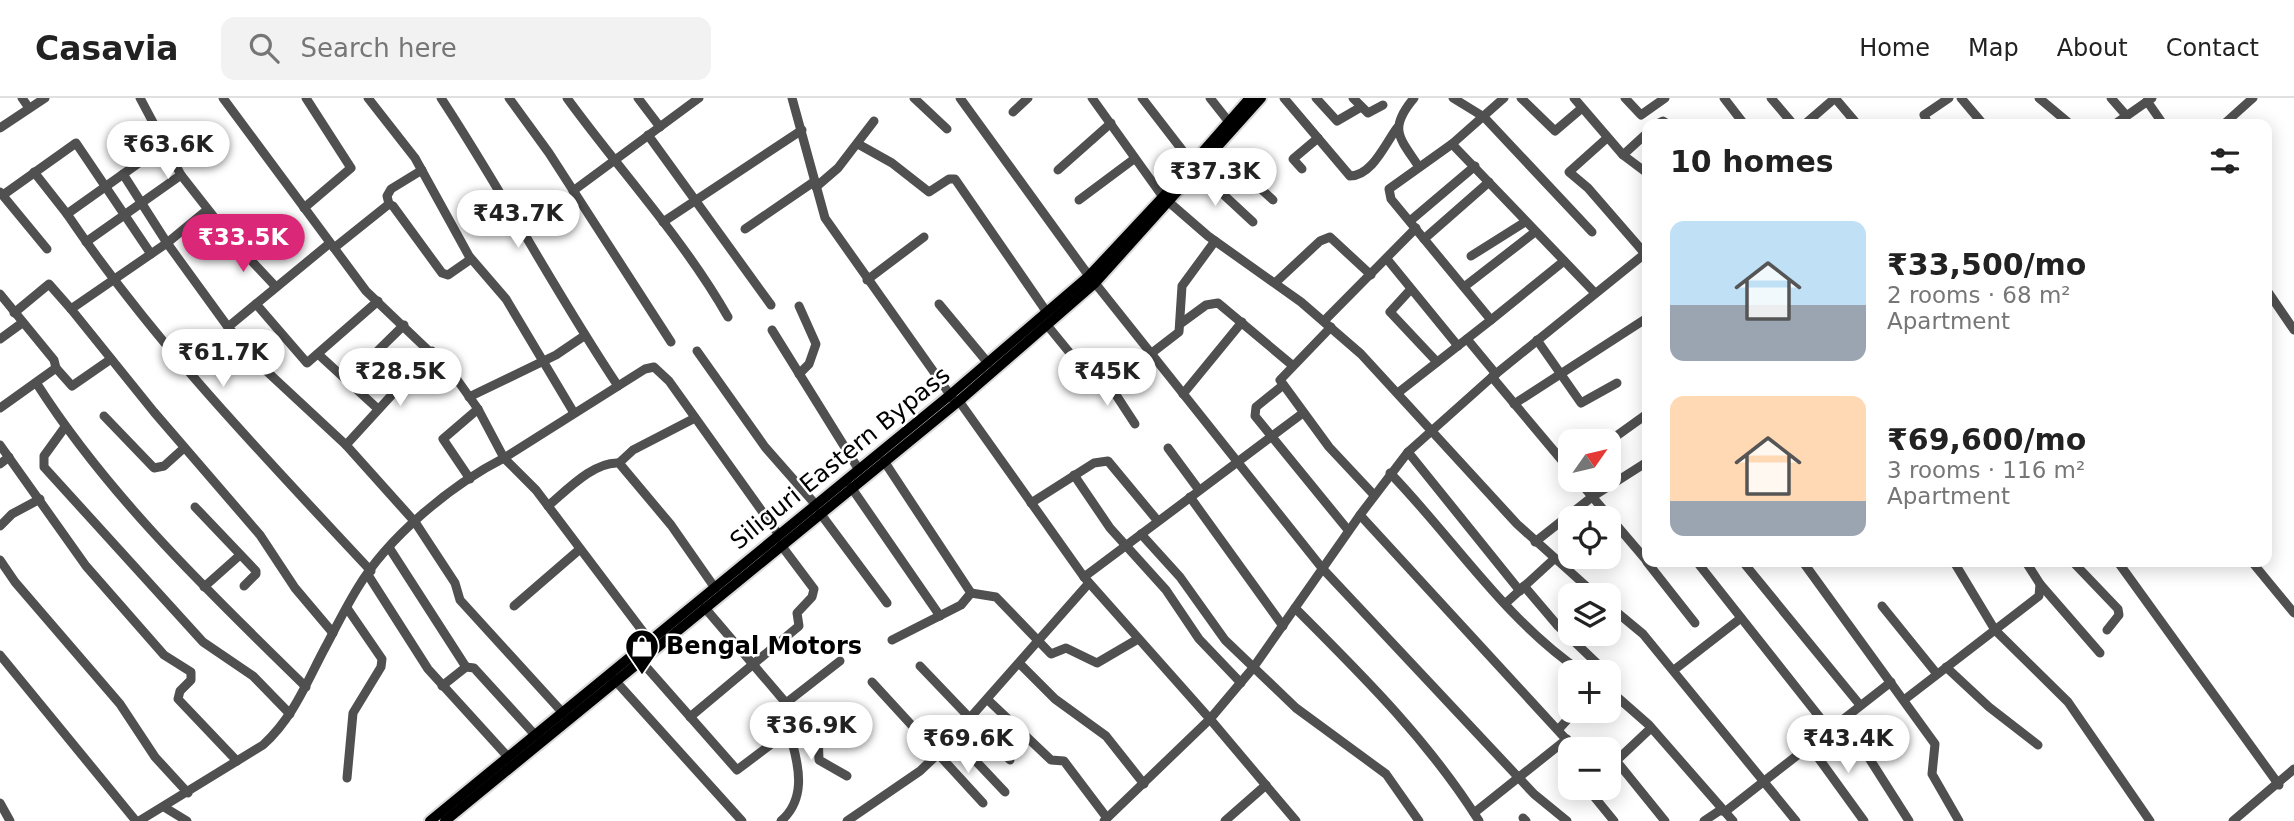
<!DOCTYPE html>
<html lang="en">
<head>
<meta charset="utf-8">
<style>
	:root { --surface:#fff; --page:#f2f2f2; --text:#222; --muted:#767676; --line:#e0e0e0; --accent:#db2777 }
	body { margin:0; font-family:"DejaVu Sans",sans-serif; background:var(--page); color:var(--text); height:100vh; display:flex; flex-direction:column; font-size:26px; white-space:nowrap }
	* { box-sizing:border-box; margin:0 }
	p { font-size:23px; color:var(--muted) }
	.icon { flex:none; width:38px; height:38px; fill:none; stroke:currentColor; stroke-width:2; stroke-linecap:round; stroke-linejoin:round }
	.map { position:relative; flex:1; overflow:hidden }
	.drawer { position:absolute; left:1642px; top:21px; width:630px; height:448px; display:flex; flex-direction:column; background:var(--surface); border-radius:14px; box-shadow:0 4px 18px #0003 }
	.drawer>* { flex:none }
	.needle { width:46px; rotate:56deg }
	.controls { position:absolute; left:1558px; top:331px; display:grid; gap:14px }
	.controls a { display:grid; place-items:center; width:63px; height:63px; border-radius:14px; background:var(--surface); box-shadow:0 4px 18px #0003; font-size:35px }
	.price { position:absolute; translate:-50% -60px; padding:0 16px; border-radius:24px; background:#fff; color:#222; font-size:23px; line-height:46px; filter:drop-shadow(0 2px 4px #0008) }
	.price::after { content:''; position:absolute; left:50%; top:42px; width:21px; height:16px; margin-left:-10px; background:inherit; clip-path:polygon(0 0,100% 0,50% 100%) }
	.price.active { background:var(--accent); color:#fff }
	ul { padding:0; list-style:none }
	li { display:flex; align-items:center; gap:21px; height:175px; padding:0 28px }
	li span { display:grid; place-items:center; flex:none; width:196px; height:140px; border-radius:14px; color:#555 }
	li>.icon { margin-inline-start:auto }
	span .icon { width:84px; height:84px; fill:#fffc; stroke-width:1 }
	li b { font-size:30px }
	h2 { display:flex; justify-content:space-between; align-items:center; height:84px; padding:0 28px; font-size:30px }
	header { display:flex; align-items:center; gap:42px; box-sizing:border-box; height:98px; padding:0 35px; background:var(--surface); border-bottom:2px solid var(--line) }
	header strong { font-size:33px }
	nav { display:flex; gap:38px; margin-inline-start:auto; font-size:24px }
	.search { width:490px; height:63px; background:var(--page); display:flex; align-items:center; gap:18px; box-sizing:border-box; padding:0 24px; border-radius:14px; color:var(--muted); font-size:26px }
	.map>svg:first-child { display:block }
</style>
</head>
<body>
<header>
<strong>Casavia</strong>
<div class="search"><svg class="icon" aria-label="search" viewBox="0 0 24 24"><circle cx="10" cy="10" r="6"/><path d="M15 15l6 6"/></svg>Search here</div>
<nav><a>Home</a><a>Map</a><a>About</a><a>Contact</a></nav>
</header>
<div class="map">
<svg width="2294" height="723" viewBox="0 0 2294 723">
	<rect width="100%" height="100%" fill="#fff"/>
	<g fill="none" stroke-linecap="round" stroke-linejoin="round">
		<g stroke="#dbdbdb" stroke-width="14">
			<g id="major">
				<path d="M430 723 950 297 1089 178 1163 99 1250 0"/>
				<path d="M445 723 959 303 1095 185 1261 0"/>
			</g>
		</g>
		<g stroke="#505050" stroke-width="9">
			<path d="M22 0 29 10"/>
			<path d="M140 0 181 77 232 142 276 189"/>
			<path d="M368 0 415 60 469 158 506 201 574 315"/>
			<path d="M441 0C503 94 555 194 618 288"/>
			<path d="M509 0 549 55 671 244"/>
			<path d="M567 0C620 73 683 140 728 219"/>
			<path d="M638 0 660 29"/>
			<path d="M792 0 825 120 953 301"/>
			<path d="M914 0 947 31"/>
			<path d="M960 0 1089 178"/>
			<path d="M1092 0 1163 99 1208 138 1301 204 1361 256 1517 426 1596 497"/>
			<path d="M1142 0 1193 66"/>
			<path d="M1210 0 1229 24"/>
			<path d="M1284 0 1350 78C1372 78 1385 46 1397 30"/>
			<path d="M1316 0 1337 23 1361 9"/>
			<path d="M1353 0 1368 15 1383 7"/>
			<path d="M1414 0C1388 31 1399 39 1419 69"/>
			<path d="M1453 0 1484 19 1592 134"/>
			<path d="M1521 0 1555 33 1582 10"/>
			<path d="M1574 0 1623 57 1647 75"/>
			<path d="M1625 0 1641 17 1665 0"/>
			<path d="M1724 0 1744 26"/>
			<path d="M1771 0 1793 26"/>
			<path d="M1835 0 1857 26"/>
			<path d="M1961 0 1983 26"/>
			<path d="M2039 0 2070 26"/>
			<path d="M2111 0 2125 16"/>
			<path d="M2147 3 2163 26"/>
			<path d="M1013 14 1028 0"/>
			<path d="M1657 26 1663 23 1668 26"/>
			<path d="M1805 26 1835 0"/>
			<path d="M1928 26 1924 17 1949 0"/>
			<path d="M2115 26 2152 0"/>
			<path d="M2224 26 2253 0"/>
			<path d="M0 30 45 0"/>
			<path d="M648 37 771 207"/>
			<path d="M1607 40 1569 74 1588 90 1647 158"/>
			<path d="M858 46 892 65 929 94 949 81H955L1046 213"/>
			<path d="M1452 46 1595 195"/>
			<path d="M1217 51 1273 102"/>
			<path d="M1623 57 1647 35"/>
			<path d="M1302 71 1293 61 1318 40"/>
			<path d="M1058 72 1111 25"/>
			<path d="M1198 73 1253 124"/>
			<path d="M34 74 67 116 164 47"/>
			<path d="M123 76 167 145 228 229 261 268 346 347 415 424 455 485 460 502 563 615"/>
			<path d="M816 89 838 70 874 23"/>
			<path d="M573 93 699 0"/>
			<path d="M0 94 47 151"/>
			<path d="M3 97 76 45 151 156"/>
			<path d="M1079 102 1134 61"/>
			<path d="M389 106 387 98 391 91 422 72"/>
			<path d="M304 110 351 70 306 0"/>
			<path d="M207 112 167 145 71 211 154 314 260 437 295 490 333 535"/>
			<path d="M67 116C155 246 264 358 371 473"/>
			<path d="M1410 123 1475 68"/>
			<path d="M663 124 802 32"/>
			<path d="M745 131 815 83"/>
			<path d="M1424 141 1489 84"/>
			<path d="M86 144 181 77"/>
			<path d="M334 150 389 106 393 108 442 175 448 177 471 161"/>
			<path d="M1471 158 1525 124"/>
			<path d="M1387 161 1458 248"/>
			<path d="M867 182 924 139"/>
			<path d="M1095 185 1322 470 1534 696 1567 723"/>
			<path d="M1275 185 1320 143 1330 139 1371 177"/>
			<path d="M1464 189 1535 134"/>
			<path d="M1411 191 1390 214 1437 264"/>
			<path d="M2266 191 2294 232"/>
			<path d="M0 196 54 262 56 270 0 310"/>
			<path d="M256 206 307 265 378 203"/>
			<path d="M939 206 988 265"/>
			<path d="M799 208 816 246 809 266 799 276"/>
			<path d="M14 215 49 186 71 211"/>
			<path d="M1491 222 1564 163"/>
			<path d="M1324 223 1416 130"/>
			<path d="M1180 226 1206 207 1218 205 1292 267"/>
			<path d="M1047 227 1092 282 1144 261 1179 234 1182 188 1215 143"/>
			<path d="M228 229 330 145"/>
			<path d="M1331 229 1280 282 1329 349 1374 397"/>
			<path d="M772 232 859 372"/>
			<path d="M0 241 22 225"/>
			<path d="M1467 241 1496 276"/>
			<path d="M1537 242 1581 305 1617 285"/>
			<path d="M697 253 765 349 816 407"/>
			<path d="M318 256 378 311"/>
			<path d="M56 270 72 288 111 261"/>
			<path d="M1103 277 1135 326"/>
			<path d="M1492 279 1570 372"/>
			<path d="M347 283 404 227"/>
			<path d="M37 286C110 400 209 494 306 589"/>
			<path d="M1282 288 1256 309 1255 318 1348 432"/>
			<path d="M1399 294 1491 222 1391 101 1389 91 1452 46 1504 0"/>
			<path d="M1183 296 1242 224"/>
			<path d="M469 299 556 257 584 238"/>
			<path d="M959 303 1084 479 1210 621 1104 723"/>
			<path d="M1514 306 1647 220"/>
			<path d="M104 318 154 370 164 368 184 350"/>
			<path d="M65 329 44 358V369L203 544 253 578 290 616"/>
			<path d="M1608 344 1647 316"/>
			<path d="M0 347 86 468 164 557 191 574V582L180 593 178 601 237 663"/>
			<path d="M346 347 432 253"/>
			<path d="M1168 350 1199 392"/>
			<path d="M1408 354 1520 493"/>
			<path d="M884 363 971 495 961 507 892 542"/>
			<path d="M619 365 633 352 695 320"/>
			<path d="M0 366 9 359"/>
			<path d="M1390 375C1453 440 1506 523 1582 574"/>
			<path d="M1074 377 1110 430 1166 492 1199 541 1241 585"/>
			<path d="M470 381 443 341 478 311"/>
			<path d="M1578 382 1647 463"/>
			<path d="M851 389 940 518"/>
			<path d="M1190 399 1283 528"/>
			<path d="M1031 405 1094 365 1108 363 1157 422"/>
			<path d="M548 408C566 393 594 363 619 365L671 427 715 490"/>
			<path d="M195 409 256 473V476L244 488"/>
			<path d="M820 415 887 505"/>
			<path d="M1360 417 1575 651"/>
			<path d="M0 428 12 416 40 401"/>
			<path d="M1141 436 1180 479 1225 542 1296 610 1386 676 1419 723"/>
			<path d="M1535 444 1592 399 1647 364"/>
			<path d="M390 451 466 569"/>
			<path d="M0 462 15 484 120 606 155 659 188 695"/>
			<path d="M1647 464 1695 525"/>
			<path d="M1697 464 1829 631"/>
			<path d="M1743 464 1860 607"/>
			<path d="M1803 464 1935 646 1932 676 1959 723"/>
			<path d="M1954 464 1995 532 2068 604 2150 723"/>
			<path d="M2073 464 2118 511 2119 517 2107 532"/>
			<path d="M2118 464 2279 687"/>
			<path d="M2252 464 2294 515"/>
			<path d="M368 477 428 571 508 659"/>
			<path d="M1084 479 1303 315"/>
			<path d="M2040 486 2100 555"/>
			<path d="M1524 488 1558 528 1606 574"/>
			<path d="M204 489 240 457"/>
			<path d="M971 495 996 499 1051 556 1066 550 1097 565 1138 541"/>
			<path d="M1506 505 1554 461"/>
			<path d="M1608 507 1643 536 1796 723"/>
			<path d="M514 508 580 451"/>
			<path d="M1882 508 1937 576"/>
			<path d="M705 510 786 605 840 563"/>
			<path d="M1295 510C1362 577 1428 642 1479 723"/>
			<path d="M653 547 536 392 504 360 645 271 654 269 669 283 779 437"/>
			<path d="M0 557 136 723"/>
			<path d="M641 563 737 672 778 641 792 638"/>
			<path d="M1020 566 1055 601 1106 638 1144 686"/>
			<path d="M920 568 1010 662"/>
			<path d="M1946 569 1989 609 2038 647"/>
			<path d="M1674 572 1741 520"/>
			<path d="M612 579 742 723"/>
			<path d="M872 584 983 705"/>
			<path d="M442 588 466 569 474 570 536 638"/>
			<path d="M1608 591 1649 627 1733 723"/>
			<path d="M988 602 1051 662 1064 663 1107 720"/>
			<path d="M1904 602 2039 498 2040 486 2026 464"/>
			<path d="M690 619 799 528 797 515 812 499 814 491 781 447"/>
			<path d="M802 627 818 635 819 662 847 678"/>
			<path d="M1558 632 1576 612"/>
			<path d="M1855 638 1909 723"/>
			<path d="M953 639 1005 694"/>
			<path d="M1809 647 1864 723"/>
			<path d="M1608 660 1618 665 1665 723"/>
			<path d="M1616 663 1651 630"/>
			<path d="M347 680 353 615 381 569 382 561 347 510"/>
			<path d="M1587 690 1614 723"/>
			<path d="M0 705 10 723"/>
			<path d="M164 709 187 723"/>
			<path d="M1474 715 1567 641"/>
			<path d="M1523 720 1526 723"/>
			<path d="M139 723 263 647C294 619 307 583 326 548 336 529 346 509 357 491 388 439 451 387 504 360L478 311 453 276 366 193 223 0"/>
			<path d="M781 723C805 702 800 672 792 644L802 627 786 605"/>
			<path d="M847 723 920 673 939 655 1089 485"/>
			<path d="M1225 723 1266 687"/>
			<path d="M1296 723 1210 621 1253 570 1360 417 1408 354 1492 279 1647 154"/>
			<path d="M1704 723 1719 713H1726L1891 584"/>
			<path d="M2233 723 2294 671"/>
		</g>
		<use href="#major" stroke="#000" stroke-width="10"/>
	</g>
	<defs>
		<g id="shop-pin" transform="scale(1.75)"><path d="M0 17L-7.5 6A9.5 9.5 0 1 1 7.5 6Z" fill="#000" stroke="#fff"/><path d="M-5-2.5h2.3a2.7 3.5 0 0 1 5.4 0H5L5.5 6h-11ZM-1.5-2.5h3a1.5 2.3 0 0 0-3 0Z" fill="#fff"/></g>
	</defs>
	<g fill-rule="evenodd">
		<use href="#shop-pin" x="642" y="548"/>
	</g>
	<g text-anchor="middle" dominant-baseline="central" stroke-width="5" stroke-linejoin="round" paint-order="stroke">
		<g font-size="24" fill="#000" stroke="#fff">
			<text transform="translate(840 360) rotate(-39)">Siliguri Eastern Bypass</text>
		</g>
		<g font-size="24" font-weight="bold" fill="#000" stroke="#fff" text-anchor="start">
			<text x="666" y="548">Bengal Motors</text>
		</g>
	</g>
</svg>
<div class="controls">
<a><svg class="needle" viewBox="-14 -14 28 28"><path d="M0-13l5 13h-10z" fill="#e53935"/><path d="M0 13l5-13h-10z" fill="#767676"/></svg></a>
<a><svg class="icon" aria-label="locate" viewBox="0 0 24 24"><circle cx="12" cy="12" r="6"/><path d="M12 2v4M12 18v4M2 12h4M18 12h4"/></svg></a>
<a><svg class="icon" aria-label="layers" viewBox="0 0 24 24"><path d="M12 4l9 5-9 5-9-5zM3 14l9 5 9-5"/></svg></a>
<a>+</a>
<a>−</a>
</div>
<b class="price" style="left:168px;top:83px">₹63.6K</b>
<b class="price" style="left:1215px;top:110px">₹37.3K</b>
<b class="price" style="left:518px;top:152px">₹43.7K</b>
<b class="price active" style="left:243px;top:176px">₹33.5K</b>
<b class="price" style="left:223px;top:291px">₹61.7K</b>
<b class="price" style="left:400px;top:310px">₹28.5K</b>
<b class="price" style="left:1107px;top:310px">₹45K</b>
<b class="price" style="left:811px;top:664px">₹36.9K</b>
<b class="price" style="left:968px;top:677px">₹69.6K</b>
<b class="price" style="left:1848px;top:677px">₹43.4K</b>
<section class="drawer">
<h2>10 homes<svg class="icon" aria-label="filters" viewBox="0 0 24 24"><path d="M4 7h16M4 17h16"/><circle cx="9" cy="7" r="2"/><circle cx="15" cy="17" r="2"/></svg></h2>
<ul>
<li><span style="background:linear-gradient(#bfe0f5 60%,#9aa5b1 0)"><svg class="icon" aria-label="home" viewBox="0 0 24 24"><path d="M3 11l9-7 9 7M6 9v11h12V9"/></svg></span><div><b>₹33,500/mo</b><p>2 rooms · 68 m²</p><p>Apartment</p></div></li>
<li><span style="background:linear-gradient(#ffd9b3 75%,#9aa5b1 0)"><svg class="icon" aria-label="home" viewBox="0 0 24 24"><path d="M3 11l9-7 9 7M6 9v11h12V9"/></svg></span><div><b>₹69,600/mo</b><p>3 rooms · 116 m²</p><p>Apartment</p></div></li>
</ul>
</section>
</div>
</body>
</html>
